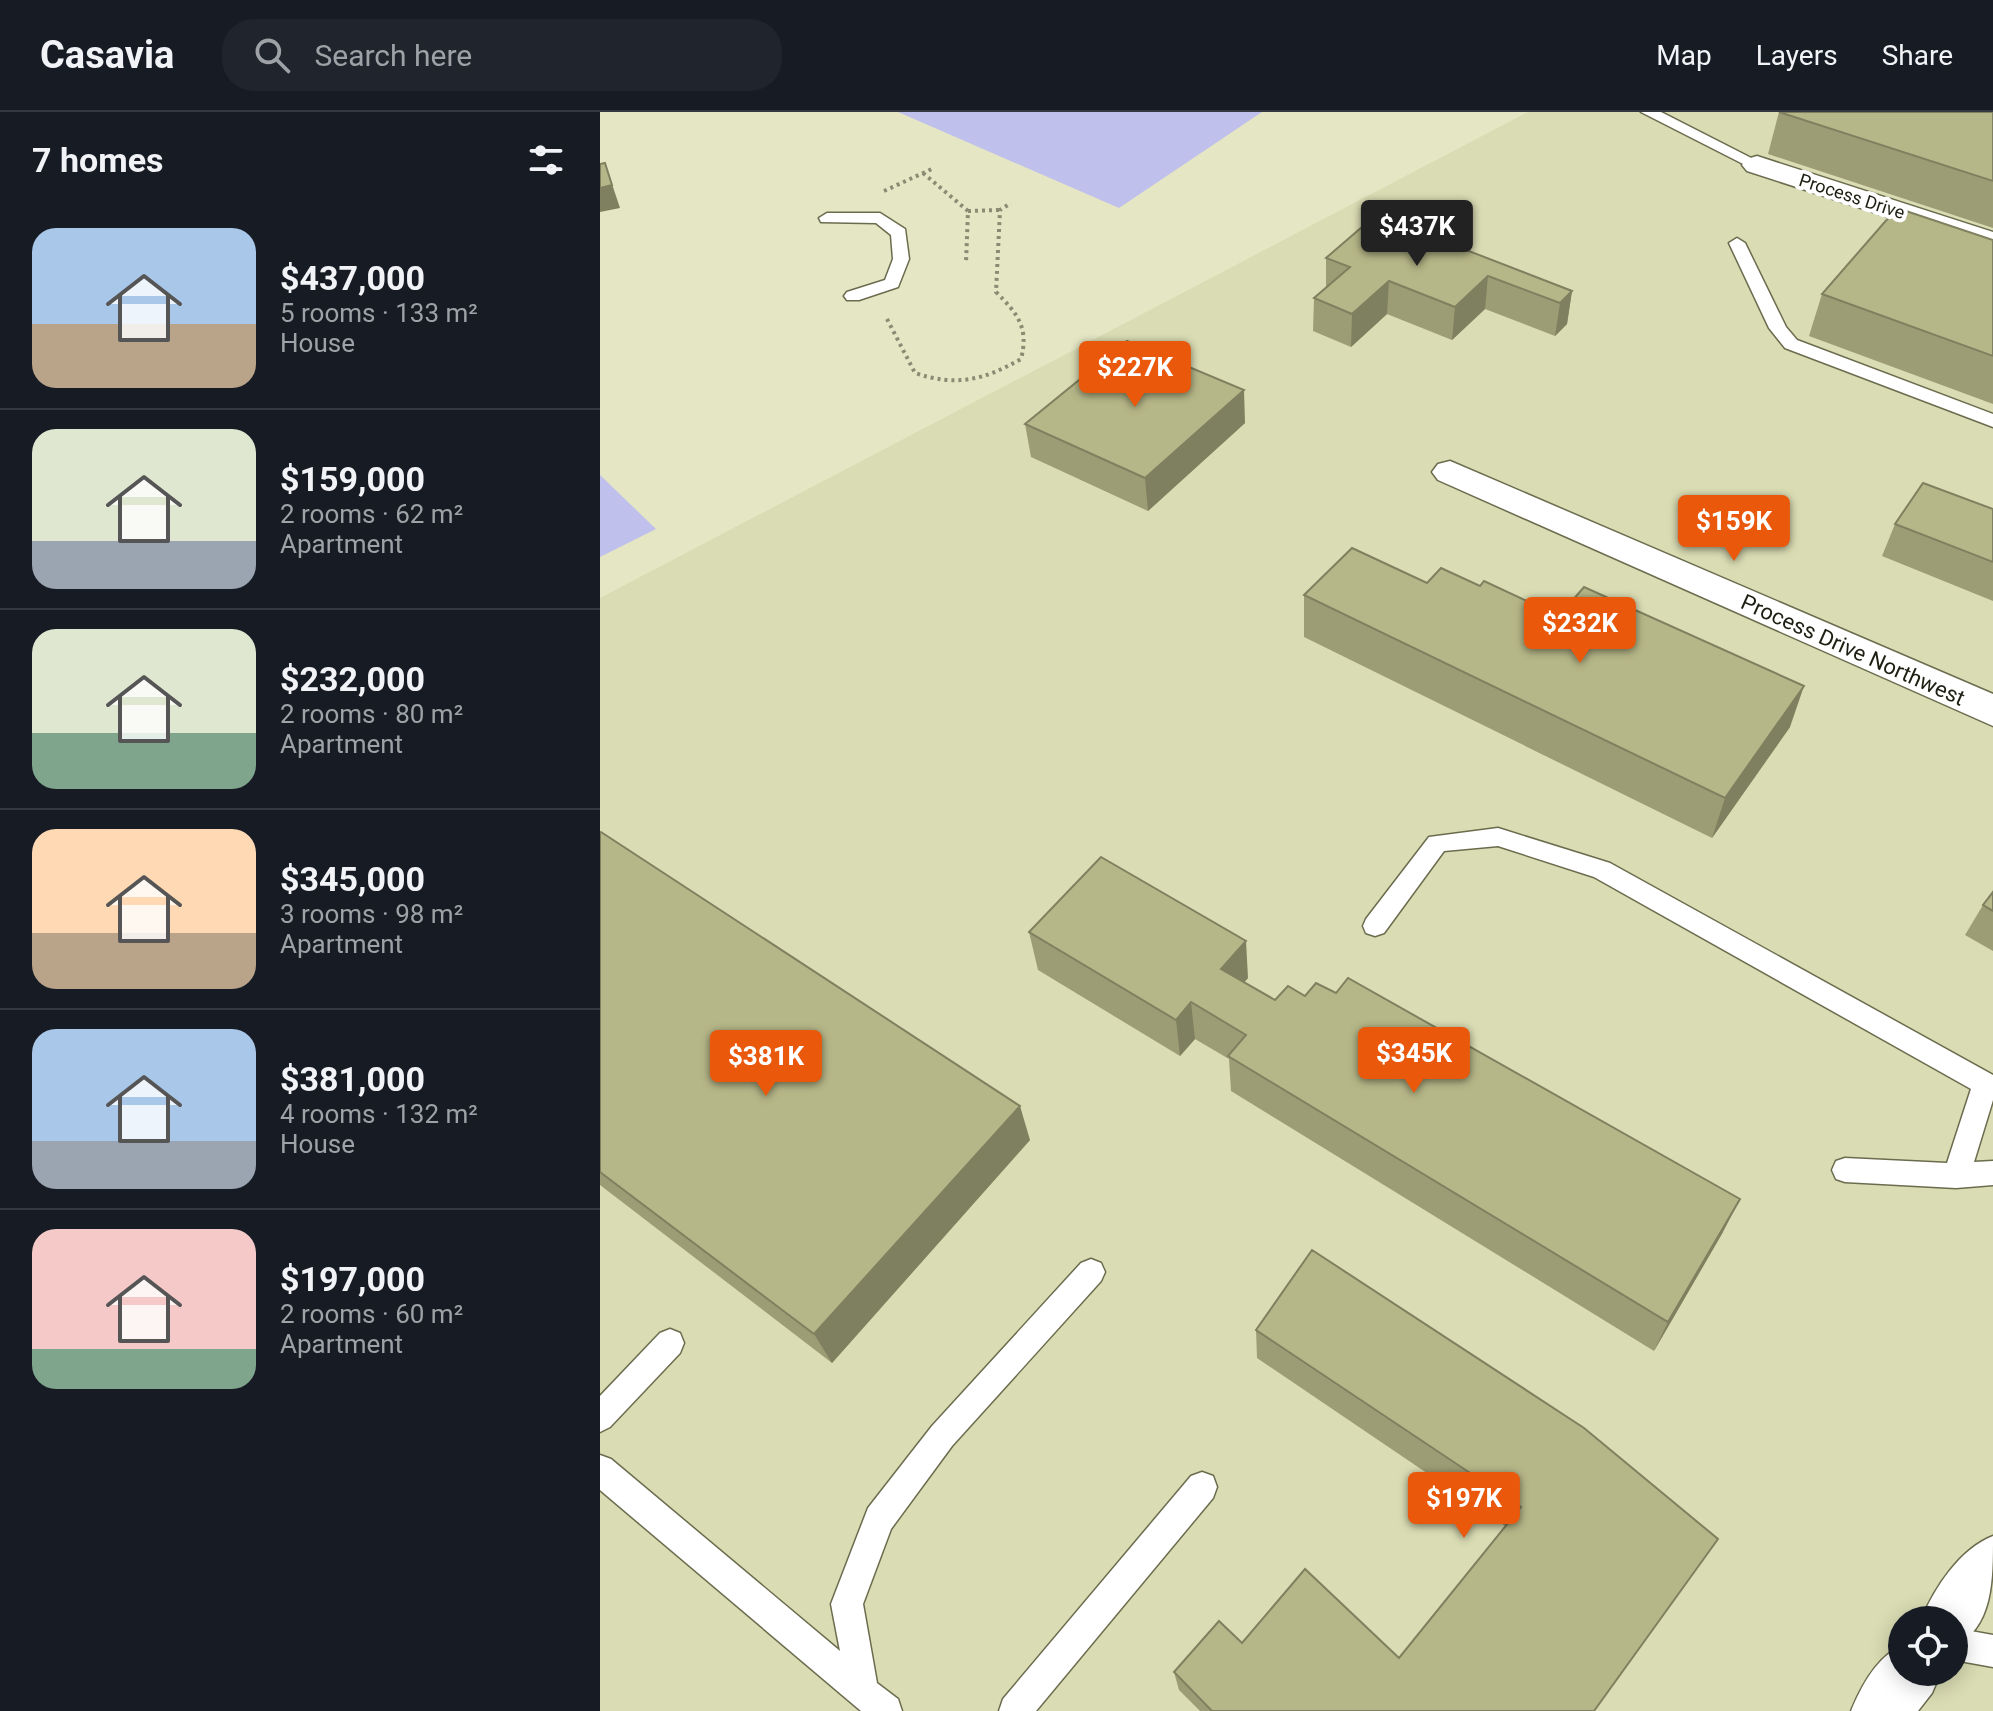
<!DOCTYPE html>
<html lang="en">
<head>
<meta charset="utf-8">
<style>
	:root { --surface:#171b24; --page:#20242c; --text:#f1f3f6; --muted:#9ea1a6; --line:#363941; --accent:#ea580c }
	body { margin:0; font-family:Roboto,sans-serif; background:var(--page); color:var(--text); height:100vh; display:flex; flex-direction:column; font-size:30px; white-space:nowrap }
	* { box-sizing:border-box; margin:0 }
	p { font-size:26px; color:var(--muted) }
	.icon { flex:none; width:44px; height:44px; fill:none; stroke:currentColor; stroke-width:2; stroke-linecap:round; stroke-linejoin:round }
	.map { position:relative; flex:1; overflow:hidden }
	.panel { display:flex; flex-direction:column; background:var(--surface); width:600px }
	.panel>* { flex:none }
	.buttons { position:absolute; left:1288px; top:1494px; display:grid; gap:16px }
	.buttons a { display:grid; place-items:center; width:80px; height:80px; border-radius:50%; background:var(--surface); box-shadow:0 4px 20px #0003; font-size:40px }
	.price { position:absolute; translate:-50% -68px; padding:0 18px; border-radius:8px; background:var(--accent); color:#fff; font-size:26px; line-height:52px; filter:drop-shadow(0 2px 4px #0008) }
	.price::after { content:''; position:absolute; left:50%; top:48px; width:24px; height:18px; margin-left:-12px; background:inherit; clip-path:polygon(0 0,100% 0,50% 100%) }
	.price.selected { background:#222; color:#fff }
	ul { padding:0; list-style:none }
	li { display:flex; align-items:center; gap:24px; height:200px; padding:0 32px }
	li+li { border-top:2px solid var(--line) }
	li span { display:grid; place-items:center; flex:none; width:224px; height:160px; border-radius:24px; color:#555 }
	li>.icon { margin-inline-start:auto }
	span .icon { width:96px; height:96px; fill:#fffc; stroke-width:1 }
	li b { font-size:34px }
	h2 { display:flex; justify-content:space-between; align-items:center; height:96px; padding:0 32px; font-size:34px }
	header { display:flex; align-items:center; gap:48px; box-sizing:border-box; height:112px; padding:0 40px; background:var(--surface); border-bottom:2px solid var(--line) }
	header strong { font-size:38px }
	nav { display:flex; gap:44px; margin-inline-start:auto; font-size:28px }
	.search { width:560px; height:72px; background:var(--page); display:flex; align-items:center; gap:20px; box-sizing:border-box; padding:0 28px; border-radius:32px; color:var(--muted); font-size:30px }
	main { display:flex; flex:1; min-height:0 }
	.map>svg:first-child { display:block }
</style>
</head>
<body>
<header>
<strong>Casavia</strong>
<div class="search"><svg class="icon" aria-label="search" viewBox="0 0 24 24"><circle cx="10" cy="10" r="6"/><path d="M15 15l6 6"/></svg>Search here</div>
<nav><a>Map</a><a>Layers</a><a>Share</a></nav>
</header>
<main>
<section class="panel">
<h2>7 homes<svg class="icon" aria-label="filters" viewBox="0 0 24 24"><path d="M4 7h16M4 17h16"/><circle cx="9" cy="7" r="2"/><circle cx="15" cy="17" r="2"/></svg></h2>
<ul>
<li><span style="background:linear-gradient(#a9c7e8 60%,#b9a48a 0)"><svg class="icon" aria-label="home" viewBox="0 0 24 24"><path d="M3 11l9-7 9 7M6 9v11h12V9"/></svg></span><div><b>$437,000</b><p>5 rooms · 133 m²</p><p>House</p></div></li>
<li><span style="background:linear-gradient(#dfe7d0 70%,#9aa5b1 0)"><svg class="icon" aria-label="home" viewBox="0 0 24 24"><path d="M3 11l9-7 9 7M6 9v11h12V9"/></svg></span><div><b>$159,000</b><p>2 rooms · 62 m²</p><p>Apartment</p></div></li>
<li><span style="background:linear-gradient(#dfe7d0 65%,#7fa58c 0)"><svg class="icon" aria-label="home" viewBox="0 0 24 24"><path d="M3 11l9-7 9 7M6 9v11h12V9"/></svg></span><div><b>$232,000</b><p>2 rooms · 80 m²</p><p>Apartment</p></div></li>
<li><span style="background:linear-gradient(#ffd9b3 65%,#b9a48a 0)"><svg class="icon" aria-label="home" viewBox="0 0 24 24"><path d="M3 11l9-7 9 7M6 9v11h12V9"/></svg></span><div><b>$345,000</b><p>3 rooms · 98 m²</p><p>Apartment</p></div></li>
<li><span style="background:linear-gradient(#a9c7e8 70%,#9aa5b1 0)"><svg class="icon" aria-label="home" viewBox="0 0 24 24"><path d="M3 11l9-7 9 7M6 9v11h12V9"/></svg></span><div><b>$381,000</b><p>4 rooms · 132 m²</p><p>House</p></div></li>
<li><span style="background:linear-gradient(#f6c9c9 75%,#7fa58c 0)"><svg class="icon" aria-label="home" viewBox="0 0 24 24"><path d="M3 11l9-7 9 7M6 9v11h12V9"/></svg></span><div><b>$197,000</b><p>2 rooms · 60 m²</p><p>Apartment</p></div></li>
</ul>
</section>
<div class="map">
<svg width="1393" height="1599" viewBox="0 0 1393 1599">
	<rect width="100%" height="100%" fill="#e5e6c4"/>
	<path fill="#dadcb3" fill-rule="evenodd" d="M928 0H1393V1599H0V486ZM1302 1508H1354V1560H1302Z"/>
	<g fill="#c0c0ec">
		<path d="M298 0H662L519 96Z"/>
		<path d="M0 363 56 417 0 445Z"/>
	</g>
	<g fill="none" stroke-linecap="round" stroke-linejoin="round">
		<g stroke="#6b6c4e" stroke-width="3">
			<g id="lane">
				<path d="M1041 0H1061L1165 53 1163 56H1151Z"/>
				<path d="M227 101H280L305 117 309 147 298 175 259 188H247L244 184 247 180 285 168 293 147 291 123 276 111 221 110 219 106Z"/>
				<path d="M1137 126 1145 131 1186 215 1197 228 1393 302V315L1185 236 1169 216 1129 131Z"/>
				<path d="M898 716 1010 751 1393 963V988L1374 1050 1393 1049V1073L1356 1076 1245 1070 1236 1067 1232 1058 1236 1049 1245 1046 1347 1051 1371 977 994 765 898 734 844 739 784 821 775 824 766 821 763 814 766 807 829 725Z"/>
				<path d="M491 1147 501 1151 505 1160 501 1169 352 1334 291 1417 263 1492 277 1571 298 1587 302 1599H261L0 1378V1343L11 1347 240 1539 231 1492 268 1396 332 1314 481 1151Z"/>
				<path d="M70 1217 80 1221 84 1231 80 1241 10 1315 0 1320V1284L60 1221Z"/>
				<path d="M602 1360 613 1364 617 1375 613 1386 436 1599H399L403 1587 591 1364Z"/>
				<path d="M1354 1516 1393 1523V1555L1354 1548Z"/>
			</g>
		</g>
		<g stroke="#6b6c4e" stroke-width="3">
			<g id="street">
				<path d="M1157 44 1393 120V139L1147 59 1142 53 1147 47Z"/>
				<path d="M850 349 1393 582V614L838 368 832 360 838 352Z"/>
			</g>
		</g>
		<g stroke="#6b6c4e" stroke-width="3">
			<g id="secondary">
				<path d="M1393 1424C1393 1469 1393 1515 1354 1535V1508H1321C1335 1475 1360 1437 1393 1424Z"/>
				<path d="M1302 1534V1560H1341L1332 1581 1318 1599H1251C1261 1575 1277 1544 1302 1534Z"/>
			</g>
		</g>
		<g stroke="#8b8b73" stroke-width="4" stroke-dasharray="3 4" stroke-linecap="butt">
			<path d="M323 61 368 99 366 151"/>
			<path d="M284 79 334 56"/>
			<path d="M368 99 399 98"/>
			<path d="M287 207 315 261C356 275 384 268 421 247 429 216 418 202 396 180L400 98 411 91"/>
		</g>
		<use href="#lane" fill="#fff" fill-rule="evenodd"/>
		<use href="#street" fill="#fff" fill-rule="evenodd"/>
		<use href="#secondary" fill="#fff" fill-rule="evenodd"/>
	</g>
	<g fill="#9d9d75">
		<path d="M1179 0H1393V116L1168 42Z"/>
		<path d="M776 103 972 179 967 212 955 224 885 197 852 228 787 202 751 235 713 219 714 186 726 176V146Z"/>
		<path d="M1393 128V292L1209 224 1222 182Z"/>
		<path d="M645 311 548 399 431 345 425 312Z"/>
		<path d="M1393 397V489L1282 444 1295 412Z"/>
		<path d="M827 471 1190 615 1112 726 704 525V483Z"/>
		<path d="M0 721 430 1028 232 1251 0 1073Z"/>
		<path d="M1393 780V839L1365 823 1383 793Z"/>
		<path d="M429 820 648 866 644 870 675 888 1123 1120 1054 1239 631 979 629 947 595 927 580 944 438 858Z"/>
		<path d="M656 1218 984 1316 994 1599H600L579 1578 574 1560 642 1531 799 1546 905 1414 657 1246Z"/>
	</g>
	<g fill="#7f805f">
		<path d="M5 51 20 96 0 100V76Z"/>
		<path d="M888 164 885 197 852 228 855 195Z"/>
		<path d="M789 169 787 202 751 235 752 202Z"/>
		<path d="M972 179 967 212 955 224 960 191Z"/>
		<path d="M644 278 645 311 548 399 545 366Z"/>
		<path d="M1204 574 1190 615 1112 726 1125 686Z"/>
		<path d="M646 829 648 866 624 894 621 857Z"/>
		<path d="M591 890 595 927 580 944 576 908Z"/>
		<path d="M420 994 430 1028 232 1251 214 1222Z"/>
		<path d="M1140 1087 1123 1120 1054 1239 1068 1210Z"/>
	</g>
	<g fill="#b6b788" stroke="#7f805f" stroke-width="2">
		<path d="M1179 0H1393V69Z"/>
		<path d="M5 51 12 73 0 76V52Z"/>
		<path d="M1297 96 1393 128V244L1222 182Z"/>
		<path d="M776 103 972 179 960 191 888 164 855 195 789 169 752 202 714 186 750 155 726 146Z"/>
		<path d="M527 229 644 278 545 366 425 312Z"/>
		<path d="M1323 371 1393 397V450L1295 412Z"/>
		<path d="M752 436 827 471 841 456 880 474 884 469 959 504 984 475 1204 574 1125 686 704 483Z"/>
		<path d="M1 720 420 994 214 1222 0 1060V721Z"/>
		<path d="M501 745 646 829 621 857 675 888 688 874 705 884 716 871 736 881 748 866 1140 1087 1068 1210 628 944 646 923 591 890 576 908 429 820Z"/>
		<path d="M1393 780V799L1383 793Z"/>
		<path d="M712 1138 984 1316 1118 1427 994 1599H612L574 1560 619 1509 642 1531 705 1457 799 1546 921 1395 656 1218Z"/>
	</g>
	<g text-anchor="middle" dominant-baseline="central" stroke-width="8" stroke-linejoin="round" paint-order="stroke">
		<g font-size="18" fill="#1e1e12" stroke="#fff">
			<text transform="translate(1252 84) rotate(18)">Process Drive</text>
		</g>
		<g font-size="22" fill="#1e1e12" stroke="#fff">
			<text transform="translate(1253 538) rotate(24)">Process Drive Northwest</text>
		</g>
	</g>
</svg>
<div class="buttons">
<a><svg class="icon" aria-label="locate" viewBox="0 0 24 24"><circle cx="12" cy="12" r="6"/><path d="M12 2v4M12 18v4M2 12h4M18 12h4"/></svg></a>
</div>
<b class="price selected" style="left:817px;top:156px">$437K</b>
<b class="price" style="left:535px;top:297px">$227K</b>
<b class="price" style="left:1134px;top:451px">$159K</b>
<b class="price" style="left:980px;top:553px">$232K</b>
<b class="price" style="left:814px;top:983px">$345K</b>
<b class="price" style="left:166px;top:986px">$381K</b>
<b class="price" style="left:864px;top:1428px">$197K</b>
</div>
</main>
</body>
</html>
